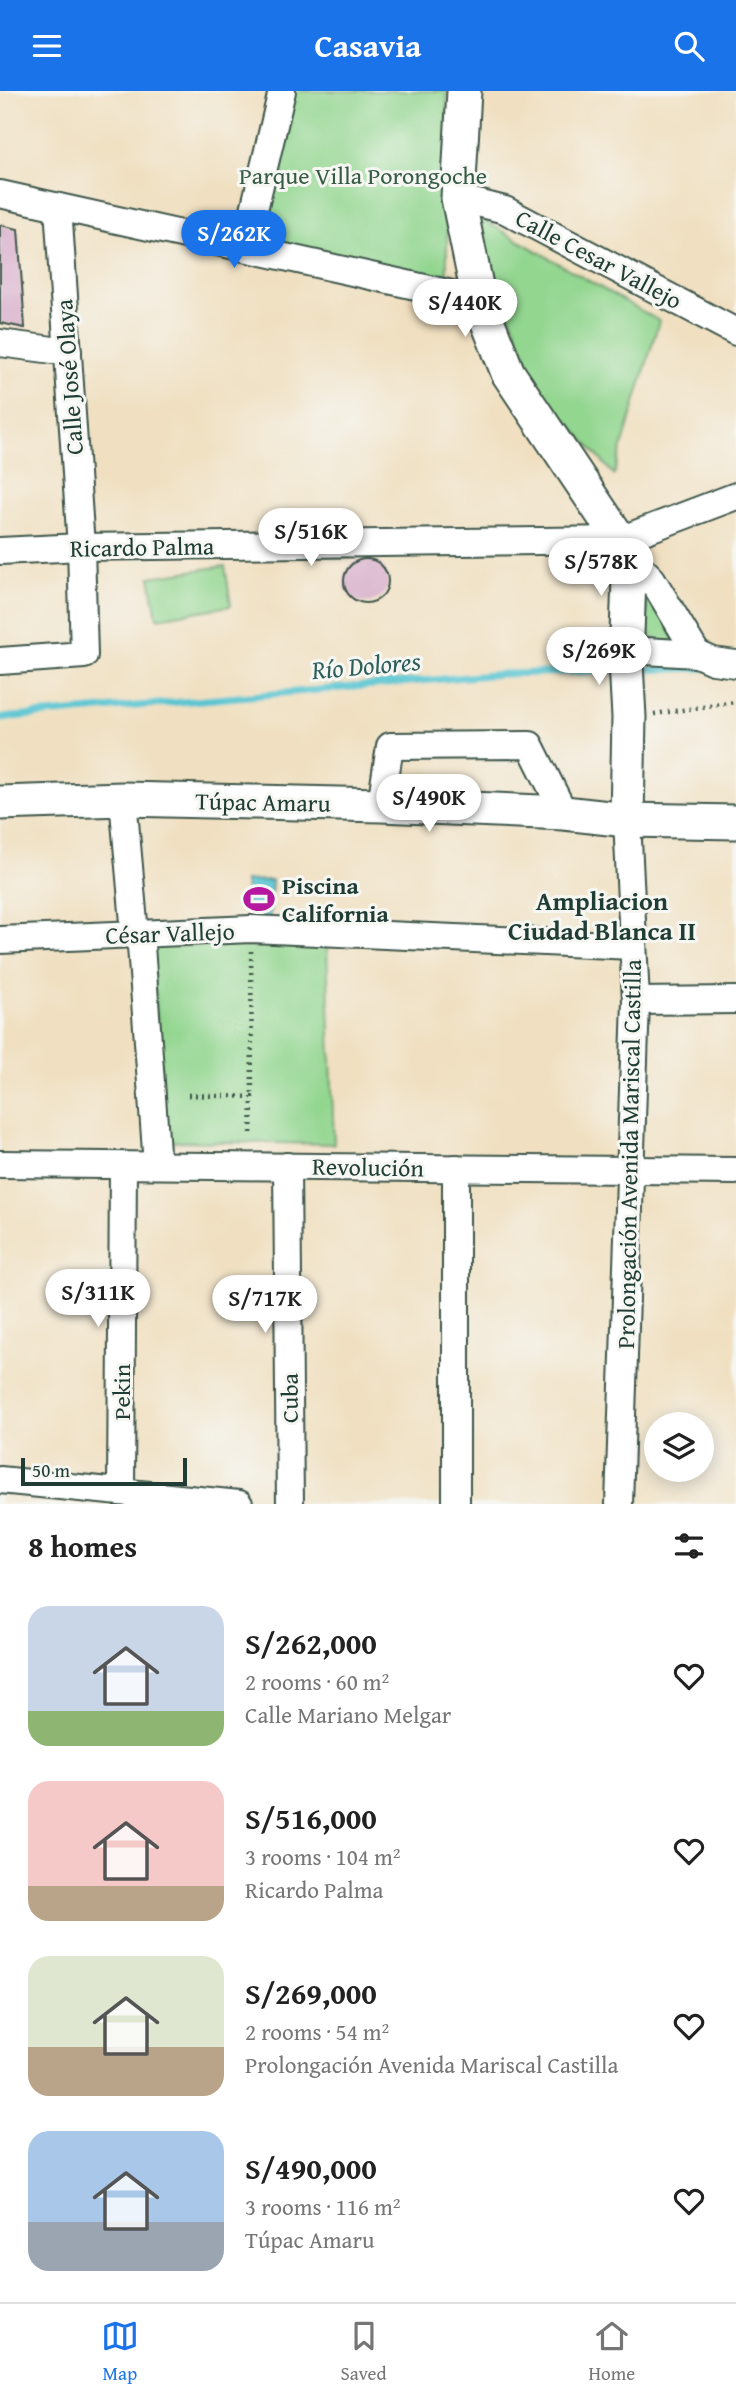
<!DOCTYPE html>
<html lang="en">
<head>
<meta charset="utf-8">
<style>
	:root { --surface:#fff; --page:#f6f6f6; --text:#222; --muted:#767676; --line:#e0e0e0; --accent:#1a73e8 }
	body { margin:0; font-family:"Gentium Book Plus",serif; background:var(--page); color:var(--text); height:100vh; display:flex; flex-direction:column; font-size:26px; white-space:nowrap }
	* { box-sizing:border-box; margin:0 }
	p { font-size:23px; color:var(--muted) }
	.icon { flex:none; width:38px; height:38px; fill:none; stroke:currentColor; stroke-width:2; stroke-linecap:round; stroke-linejoin:round }
	.map { position:relative; height:1413px; overflow:hidden }
	.details { display:flex; flex-direction:column; background:var(--surface); flex:1 }
	.details>* { flex:none }
	.buttons { position:absolute; left:644px; top:1321px; display:grid; gap:14px }
	.buttons a { display:grid; place-items:center; width:70px; height:70px; border-radius:50%; background:var(--surface); box-shadow:0 4px 18px #0003; font-size:35px }
	.scale { position:absolute; left:21px; bottom:18px; width:166px; box-sizing:border-box; padding-left:7px; border:4px solid #1f3d34; border-top:0; font-size:19px; line-height:24px; white-space:nowrap; color:#1f3d34; -webkit-text-stroke:5px #f6f6f2; paint-order:stroke }
	.price { position:absolute; translate:-50% -60px; padding:0 16px; border-radius:24px; background:#fff; color:#222; font-size:23px; line-height:46px; filter:drop-shadow(0 2px 4px #0008) }
	.price::after { content:''; position:absolute; left:50%; top:42px; width:21px; height:16px; margin-left:-10px; background:inherit; clip-path:polygon(0 0,100% 0,50% 100%) }
	.price.active { background:var(--accent); color:#fff }
	ul { padding:0; list-style:none }
	li { display:flex; align-items:center; gap:21px; height:175px; padding:0 28px }
	li span { display:grid; place-items:center; flex:none; width:196px; height:140px; border-radius:21px; color:#555 }
	li>.icon { margin-inline-start:auto }
	span .icon { width:84px; height:84px; fill:#fffc; stroke-width:1 }
	li b { font-size:30px }
	h2 { display:flex; justify-content:space-between; align-items:center; height:84px; padding:0 28px; font-size:30px }
	header { display:flex; justify-content:space-between; align-items:center; height:91px; padding:0 28px; background:var(--accent); color:#fff; font-size:32px; font-weight:800 }
	.dock { display:flex; justify-content:space-around; align-items:center; height:98px; border-top:2px solid var(--line); background:var(--surface); font-size:19px; color:var(--muted) }
	.dock a { display:grid; justify-items:center; gap:4px }
	.dock .active { color:var(--accent) }
	.map>svg:first-child { display:block }
</style>
</head>
<body>
<header><svg class="icon" aria-label="menu" viewBox="0 0 24 24"><path d="M4 6h16M4 12h16M4 18h16"/></svg>Casavia<svg class="icon" aria-label="search" viewBox="0 0 24 24"><circle cx="10" cy="10" r="6"/><path d="M15 15l6 6"/></svg></header>
<div class="map">
<svg width="736" height="1413" viewBox="0 0 736 1413">
	<rect width="100%" height="100%" fill="#f6f6f2"/>
	<filter id="ink" filterUnits="userSpaceOnUse"><feTurbulence type="fractalNoise" baseFrequency=".0143" numOctaves="2"/><feDisplacementMap in="SourceGraphic" scale="14" xChannelSelector="R" yChannelSelector="G"/><feConvolveMatrix kernelMatrix="1 2 1 2 8 2 1 2 1" color-interpolation-filters="sRGB"/></filter>
	<filter id="wash" filterUnits="userSpaceOnUse"><feTurbulence type="fractalNoise" baseFrequency=".00686" numOctaves="4" result="noise"/><feDisplacementMap in="SourceGraphic" scale="28" xChannelSelector="R" yChannelSelector="G"/><feGaussianBlur stdDeviation="1.57" result="paint"/><feColorMatrix in="noise" values="0 0 0 0 0 0 0 0 0 0 0 0 0 0 0 0 0 1.4 0 .05"/><feComposite in="paint" operator="in"/></filter>
	<g filter="url(#wash)">
		<rect width="100%" height="100%" fill="#f0e0c1"/>
		<g fill="#92d68f" stroke="#588a62" stroke-width="2">
			<path d="M289 0H447V189L257 147Z"/>
			<path d="M469 121 659 230 614 384 539 297Z"/>
			<path d="M225 475 231 515 157 527 150 486Z"/>
			<path d="M647 492 677 554 646 548Z"/>
			<path d="M151 855H327L334 1053 167 1050Z"/>
		</g>
		<path fill="#59c5d1" stroke="#3c8182" stroke-width="2" d="M272 789 270 826H248L245 790Z"/>
		<g fill="none" stroke-linecap="round" stroke-linejoin="round">
			<g stroke="#59c5d1" stroke-width="7">
				<path d="M635 579 707 577"/>
				<path d="M0 627 501 583 616 580"/>
			</g>
		</g>
		<g id="blocks">
			<g fill="#d5a9c7">
				<path d="M0 134 18 138 25 237 0 232Z"/>
				<circle cx="366" cy="490" r="22"/>
			</g>
		</g>
	</g>
	<g filter="url(#ink)">
		<use href="#blocks" fill-opacity="0" stroke="#3e5549" stroke-width="2"/>
		<g fill="none" stroke-linecap="round" stroke-linejoin="round">
			<g stroke="#3e5549" stroke-width="30">
				<g id="minor">
					<path d="M0 103 479 209"/>
					<path d="M458 107 505 119 736 241"/>
					<path d="M245 157 282 0"/>
					<path d="M0 252 68 261"/>
					<path d="M623 459 652 488 697 563"/>
					<path d="M0 460 81 456 620 449 736 405"/>
					<path d="M627 559 697 563 713 570 736 573"/>
					<path d="M0 570 84 564 81 456 58 116"/>
					<path d="M123 708 135 843 141 855 157 1074"/>
					<path d="M381 714 390 655 530 654 564 722"/>
					<path d="M0 849 251 838 633 855"/>
					<path d="M636 910 736 909"/>
					<path d="M0 1073 736 1080"/>
					<path d="M287 1075 290 1413"/>
					<path d="M0 1389 239 1413"/>
					<path d="M121 1400 123 1075"/>
					<path d="M456 1413V1077"/>
					<path d="M619 1413 636 910 627 729"/>
				</g>
			</g>
			<g stroke="#3e5549" stroke-width="37">
				<g id="major">
					<path d="M464 0 458 107 479 209 508 282 620 449 629 486 626 572 629 626 627 729"/>
					<path d="M0 712 123 708 381 714 564 722 627 729 736 731"/>
				</g>
			</g>
			<g stroke="#3e5549" stroke-width="4.5" stroke-dasharray="2 5" stroke-linecap="butt">
				<path d="M654 623 736 611"/>
				<path d="M251 860 252 1006"/>
				<path d="M188 1004 252 1006 251 1047"/>
			</g>
			<use href="#minor" stroke="#fff" stroke-width="26"/>
			<use href="#major" stroke="#fff" stroke-width="33"/>
		</g>
	</g>
	<defs>
		<g id="stadium-bare" transform="scale(2.415)"><path d="M0-5a6.5 5 0 1 0 0 10a6.5 5 0 1 0 0-10ZM-3.5-1.8h7v3.6h-7Z" fill="#b5179e" stroke="#f6f6f2" stroke-width="2.5" paint-order="stroke"/></g>
	</defs>
	<g fill-rule="evenodd">
		<use href="#stadium-bare" x="259" y="808"/>
	</g>
	<g text-anchor="middle" dominant-baseline="central" stroke-width="6" stroke-linejoin="round" paint-order="stroke">
		<g font-size="24" fill="#365c46" stroke="#f6f6f2">
			<text x="363" y="84">Parque Villa Porongoche</text>
		</g>
		<g font-size="24" fill="#1f3d34" stroke="#f6f6f2">
			<text transform="translate(599 168) rotate(28)">Calle Cesar Vallejo</text>
			<text transform="translate(69 286) rotate(-94)">Calle José Olaya</text>
			<text transform="translate(142 456) rotate(-1)">Ricardo Palma</text>
			<text transform="translate(263 711) rotate(1)">Túpac Amaru</text>
			<text transform="translate(170 842) rotate(-2)">César Vallejo</text>
			<text transform="translate(629 1063) rotate(-89)">Prolongación Avenida Mariscal Castilla</text>
			<text transform="translate(368 1076) rotate(1)">Revolución</text>
			<text transform="translate(121 1301) rotate(-90)">Pekin</text>
			<text transform="translate(289 1307) rotate(-90)">Cuba</text>
		</g>
		<g font-size="24" font-weight="bold" fill="#1f3d34" stroke="#f6f6f2" text-anchor="start">
			<text x="282" y="794">Piscina<tspan x="282" dy="28">California</tspan></text>
		</g>
		<g font-size="26" font-style="italic" fill="#2e5f5b" stroke="#f6f6f2">
			<text transform="translate(366 574) rotate(-5)">Río Dolores</text>
		</g>
		<g font-size="26" font-weight="bold" fill="#1f3d34" stroke="#f6f6f2">
			<text x="602" y="809">Ampliacion<tspan x="602" dy="30">Ciudad Blanca II</tspan></text>
		</g>
	</g>
</svg>
<div class="buttons">
<a><svg class="icon" aria-label="layers" viewBox="0 0 24 24"><path d="M12 4l9 5-9 5-9-5zM3 14l9 5 9-5"/></svg></a>
</div>
<div class="scale">50 m</div>
<b class="price active" style="left:234px;top:179px">S/262K</b>
<b class="price" style="left:465px;top:248px">S/440K</b>
<b class="price" style="left:311px;top:477px">S/516K</b>
<b class="price" style="left:601px;top:507px">S/578K</b>
<b class="price" style="left:599px;top:596px">S/269K</b>
<b class="price" style="left:429px;top:743px">S/490K</b>
<b class="price" style="left:98px;top:1238px">S/311K</b>
<b class="price" style="left:265px;top:1244px">S/717K</b>
</div>
<section class="details">
<h2>8 homes<svg class="icon" aria-label="filters" viewBox="0 0 24 24"><path d="M4 7h16M4 17h16"/><circle cx="9" cy="7" r="2"/><circle cx="15" cy="17" r="2"/></svg></h2>
<ul>
<li><span style="background:linear-gradient(#c9d6e8 75%,#8fb573 0)"><svg class="icon" aria-label="home" viewBox="0 0 24 24"><path d="M3 11l9-7 9 7M6 9v11h12V9"/></svg></span><div><b>S/262,000</b><p>2 rooms · 60 m²</p><p>Calle Mariano Melgar</p></div><svg class="icon" aria-label="heart" viewBox="0 0 24 24"><path d="M12 20l-8-8c-3-5 5-10 8-4 3-6 11-1 8 4z"/></svg></li>
<li><span style="background:linear-gradient(#f6c9c9 75%,#b9a48a 0)"><svg class="icon" aria-label="home" viewBox="0 0 24 24"><path d="M3 11l9-7 9 7M6 9v11h12V9"/></svg></span><div><b>S/516,000</b><p>3 rooms · 104 m²</p><p>Ricardo Palma</p></div><svg class="icon" aria-label="heart" viewBox="0 0 24 24"><path d="M12 20l-8-8c-3-5 5-10 8-4 3-6 11-1 8 4z"/></svg></li>
<li><span style="background:linear-gradient(#dfe7d0 65%,#b9a48a 0)"><svg class="icon" aria-label="home" viewBox="0 0 24 24"><path d="M3 11l9-7 9 7M6 9v11h12V9"/></svg></span><div><b>S/269,000</b><p>2 rooms · 54 m²</p><p>Prolongación Avenida Mariscal Castilla</p></div><svg class="icon" aria-label="heart" viewBox="0 0 24 24"><path d="M12 20l-8-8c-3-5 5-10 8-4 3-6 11-1 8 4z"/></svg></li>
<li><span style="background:linear-gradient(#a9c7e8 65%,#9aa5b1 0)"><svg class="icon" aria-label="home" viewBox="0 0 24 24"><path d="M3 11l9-7 9 7M6 9v11h12V9"/></svg></span><div><b>S/490,000</b><p>3 rooms · 116 m²</p><p>Túpac Amaru</p></div><svg class="icon" aria-label="heart" viewBox="0 0 24 24"><path d="M12 20l-8-8c-3-5 5-10 8-4 3-6 11-1 8 4z"/></svg></li>
</ul>
</section>
<nav class="dock">
<a class="active"><svg class="icon" aria-label="map" viewBox="0 0 24 24"><path d="M3 6l6-2 6 2 6-2v14l-6 2-6-2-6 2zM9 4v14M15 6v14"/></svg>Map</a>
<a><svg class="icon" aria-label="saved" viewBox="0 0 24 24"><path d="M7 4h10v16l-5-4-5 4z"/></svg>Saved</a>
<a><svg class="icon" aria-label="home" viewBox="0 0 24 24"><path d="M3 11l9-7 9 7M6 9v11h12V9"/></svg>Home</a>
</nav>
</body>
</html>
